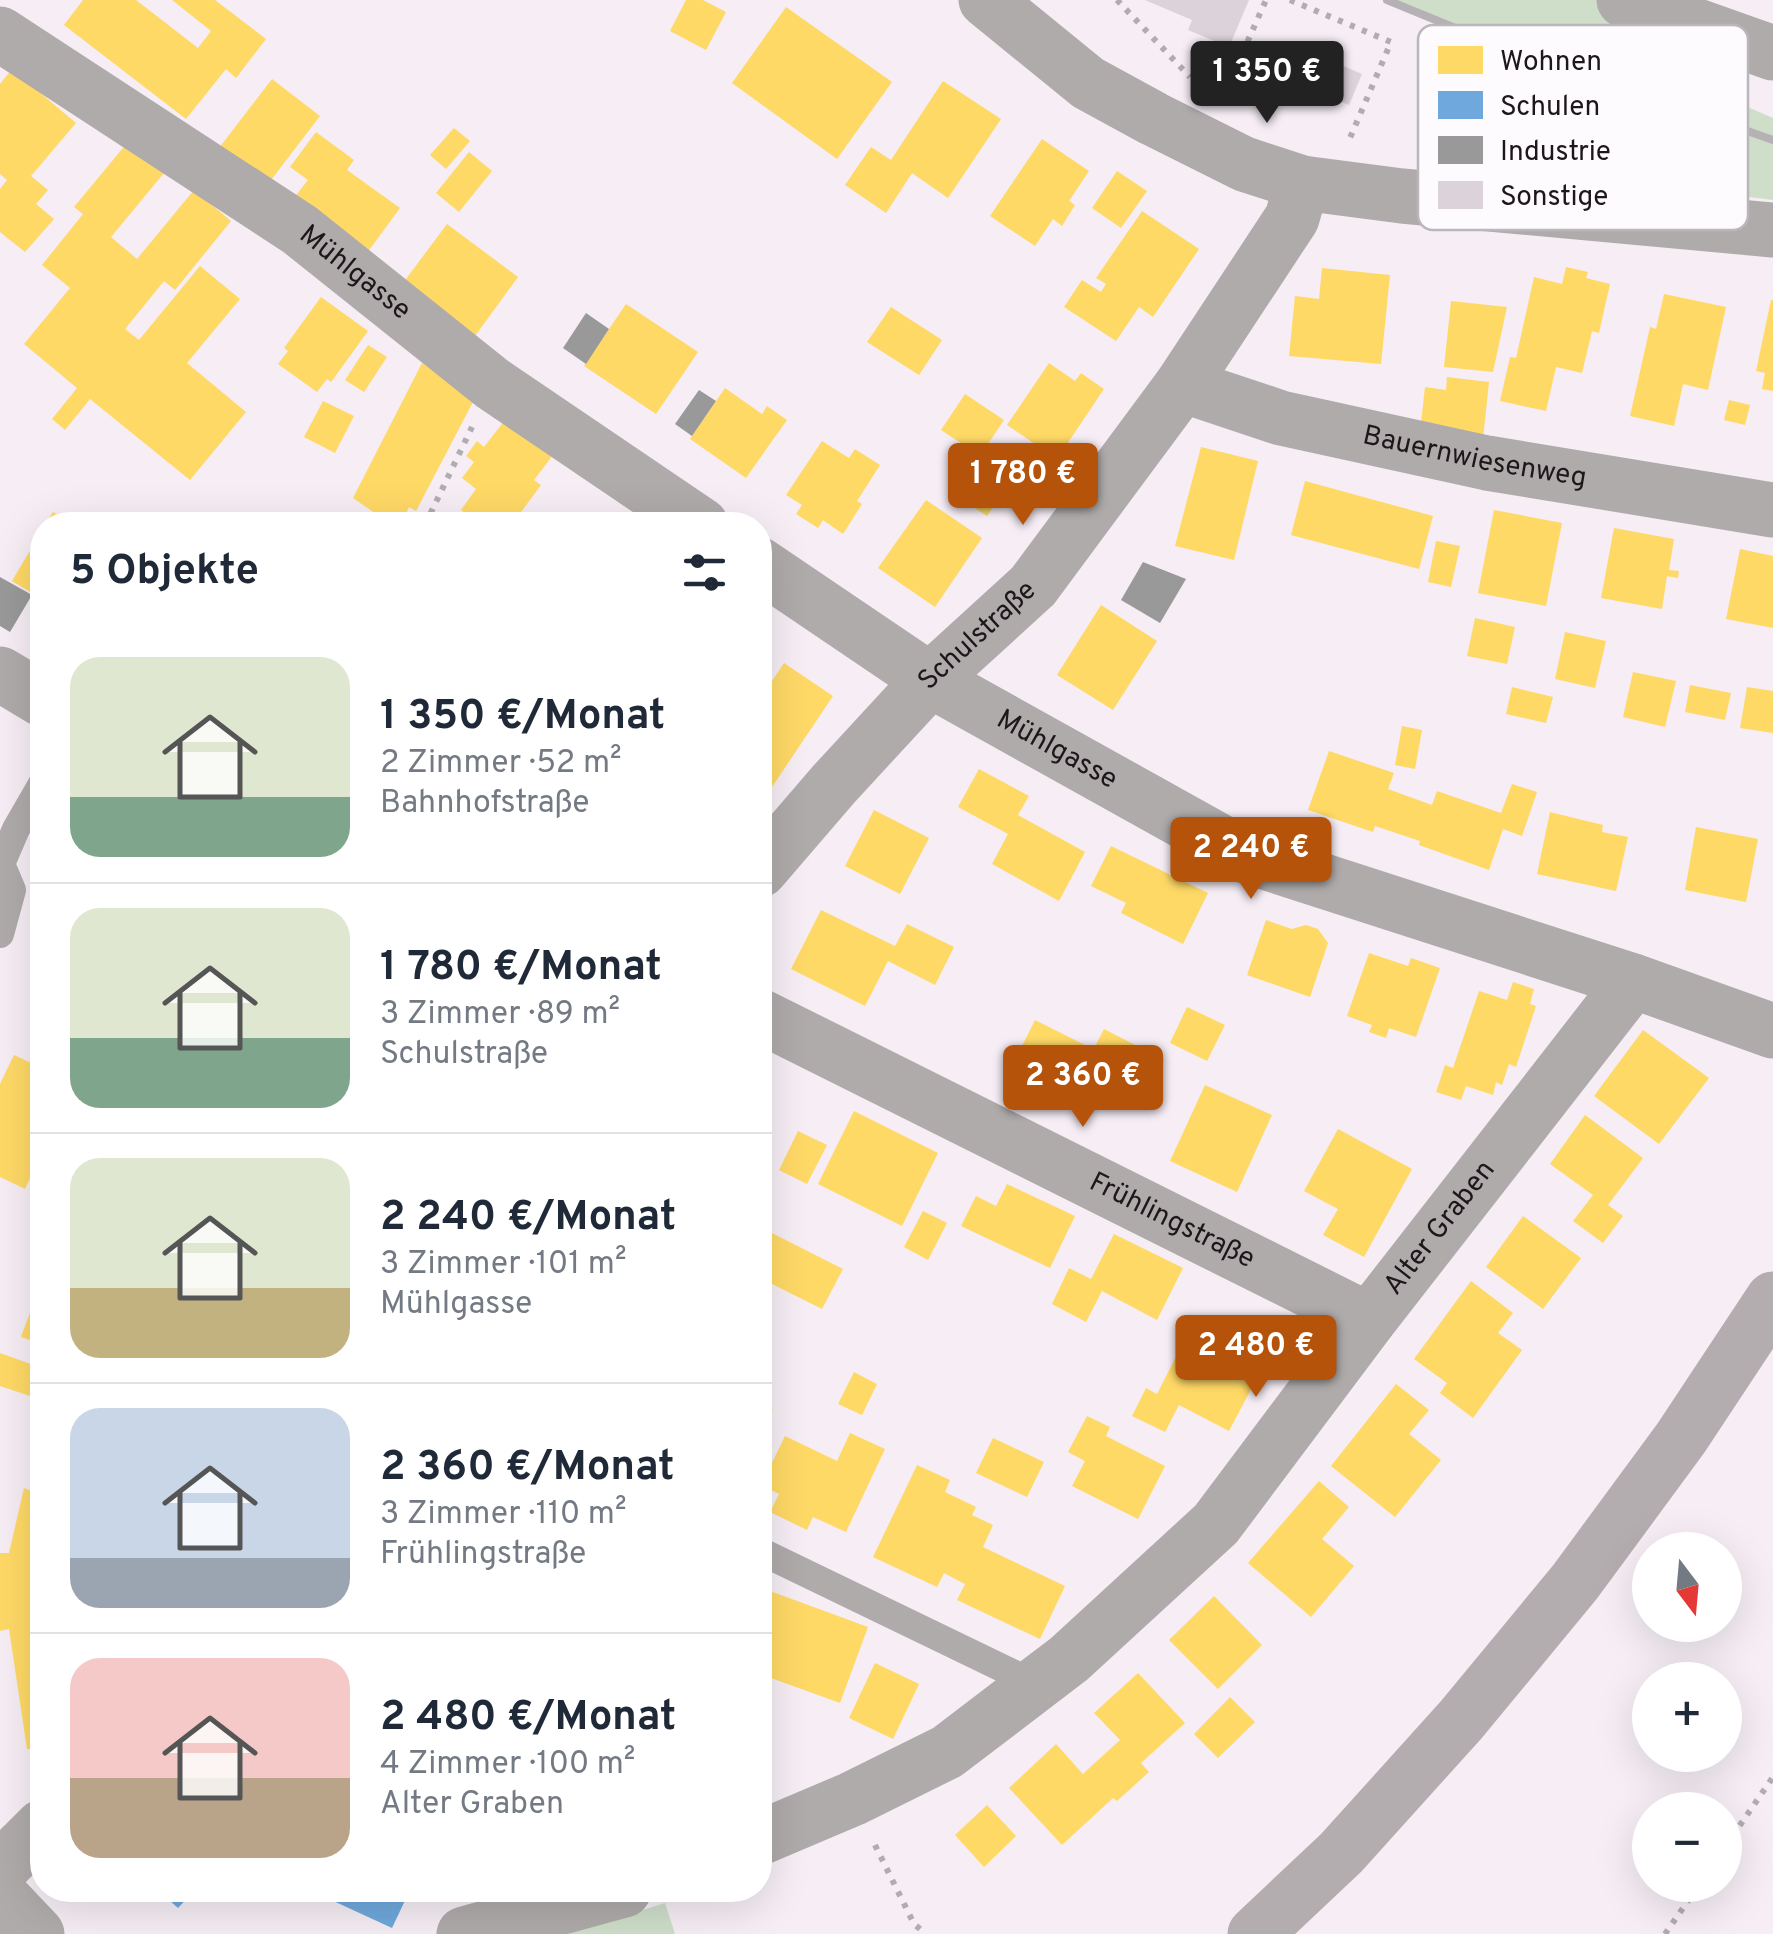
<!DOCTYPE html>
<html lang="de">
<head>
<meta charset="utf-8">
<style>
	:root { --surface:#fff; --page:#f6f6f7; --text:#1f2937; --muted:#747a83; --line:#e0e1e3; --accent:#b45309 }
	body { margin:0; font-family:Overpass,sans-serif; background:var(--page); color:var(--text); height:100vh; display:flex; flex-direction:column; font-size:38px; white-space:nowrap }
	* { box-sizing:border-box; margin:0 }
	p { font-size:32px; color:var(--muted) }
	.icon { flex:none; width:55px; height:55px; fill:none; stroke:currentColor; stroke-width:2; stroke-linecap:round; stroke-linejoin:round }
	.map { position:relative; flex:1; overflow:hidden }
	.drawer { position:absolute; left:30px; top:512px; width:742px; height:1390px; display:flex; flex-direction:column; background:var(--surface); border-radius:40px; box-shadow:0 10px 40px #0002 }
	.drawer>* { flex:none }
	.needle { width:65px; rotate:164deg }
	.controls { position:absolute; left:1632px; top:1532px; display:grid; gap:20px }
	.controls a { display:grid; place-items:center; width:110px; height:110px; border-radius:50%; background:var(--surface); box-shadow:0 10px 40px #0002; font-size:50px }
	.price { position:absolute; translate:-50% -85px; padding:0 22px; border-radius:10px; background:var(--accent); color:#fff; font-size:32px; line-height:65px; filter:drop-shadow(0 2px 5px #0008) }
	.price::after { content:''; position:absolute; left:50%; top:60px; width:30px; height:22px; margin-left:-15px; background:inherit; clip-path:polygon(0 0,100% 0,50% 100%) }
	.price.current { background:#222; color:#fff }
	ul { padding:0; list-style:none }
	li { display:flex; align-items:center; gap:30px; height:250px; padding:0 40px }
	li+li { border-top:2px solid var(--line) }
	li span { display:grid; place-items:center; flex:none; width:280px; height:200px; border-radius:30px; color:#555 }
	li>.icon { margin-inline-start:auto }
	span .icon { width:120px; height:120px; fill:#fffc; stroke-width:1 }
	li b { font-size:42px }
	h2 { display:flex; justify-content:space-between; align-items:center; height:120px; padding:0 40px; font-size:42px }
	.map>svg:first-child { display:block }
</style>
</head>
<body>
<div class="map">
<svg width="1773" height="1934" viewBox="0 0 1773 1934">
	<rect width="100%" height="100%" fill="#f6edf5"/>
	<g fill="#cedec9">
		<path d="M1387 0H1624L1671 17 1659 69 1773 118V200L1679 188 1663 176 1701 116 1460 30Z"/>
		<path d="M665 1903 675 1934H567Z"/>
	</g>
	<g fill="#ffd966">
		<path d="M83 0H136L198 48 211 31 172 0H215L266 39 236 78 226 69 186 119 64 25Z"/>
		<path d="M686 0H703L726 12 706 50 670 31Z"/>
		<path d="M786 7 892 82 837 159 732 83Z"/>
		<path d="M12 69 76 123 31 176 48 190 36 204 54 219 25 252 0 232V189L7 180 0 174V84Z"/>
		<path d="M272 79 320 116 268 184 219 148Z"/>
		<path d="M943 81 1001 119 948 198 912 173 886 213 845 185 871 147 891 160Z"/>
		<path d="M454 128 470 141 446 169 430 155Z"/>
		<path d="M316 132 354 160 347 170 400 208 364 257 290 203 308 180 290 167Z"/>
		<path d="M132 137 169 167 111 237 137 259 194 190 231 221 175 290 164 281 125 329 139 340 200 266 240 299 187 363 246 412 190 480 90 399 65 430 52 419 77 388 24 344 70 288 42 265 83 214 74 207Z"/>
		<path d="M1042 139 1089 171 1069 201 1075 205 1062 226 1053 219 1035 246 990 216Z"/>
		<path d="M469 152 492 171 459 212 436 193Z"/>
		<path d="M1117 171 1147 191 1121 228 1092 208Z"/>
		<path d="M1142 211 1199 249 1153 317 1139 307 1116 341 1064 307 1082 280 1101 292 1106 284 1096 278Z"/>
		<path d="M447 224 518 277 475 336 403 283Z"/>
		<path d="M1566 267 1588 272 1586 278 1610 284 1599 333 1592 331 1582 373 1556 367 1546 411 1500 401 1510 357 1516 358 1534 277 1562 284Z"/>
		<path d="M1322 268 1390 275 1381 364 1289 356 1295 296 1319 299Z"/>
		<path d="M1664 294 1726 307 1708 390 1683 384 1674 426 1630 416 1650 327 1656 329Z"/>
		<path d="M321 297 368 331 331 382 327 379 317 392 278 364 288 351 284 348Z"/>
		<path d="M1771 300H1773V391L1762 389 1765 373 1756 371Z"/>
		<path d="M1451 301 1507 307 1493 372 1444 367Z"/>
		<path d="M626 304 698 352 656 414 584 366Z"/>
		<path d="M891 307 942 340 919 375 867 342Z"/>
		<path d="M368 345 387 357 364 392 345 380Z"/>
		<path d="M422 363 474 400 416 511 409 507 401 525H392L353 498Z"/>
		<path d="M1049 363 1075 381 1081 373 1104 389 1057 459 1007 425Z"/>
		<path d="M1447 377 1489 382 1483 439 1420 432 1425 387 1446 390Z"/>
		<path d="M725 388 762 414 767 406 787 420 746 478 690 439Z"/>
		<path d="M965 394 1004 420 980 456 1013 478 987 516 950 492 976 453 941 430Z"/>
		<path d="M1729 400 1750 405 1745 425 1724 420Z"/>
		<path d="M323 401 354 416 335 453 304 437Z"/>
		<path d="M505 420 553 455 534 480 541 485 516 519 511 515 504 525H481L461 510 476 489 462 478 474 462 466 456 477 441 484 447Z"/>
		<path d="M822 441 849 458 855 449 880 465 857 501 862 504 843 534 823 520 818 528 796 514 802 505 786 495Z"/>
		<path d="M1201 447 1258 461 1234 560 1175 546Z"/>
		<path d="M1305 481 1433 516 1419 569 1291 535Z"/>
		<path d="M926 500 982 538 935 607 878 568Z"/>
		<path d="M1494 510 1562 523 1546 606 1478 593Z"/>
		<path d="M53 512 76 525H45Z"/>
		<path d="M1614 528 1674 539 1669 570 1679 571 1678 578 1667 576 1662 609 1601 598Z"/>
		<path d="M42 530V599L12 581Z"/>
		<path d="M1436 541 1460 546 1451 587 1428 582Z"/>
		<path d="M1740 549 1773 556V628L1726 619Z"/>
		<path d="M1101 605 1157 641 1113 710 1057 675Z"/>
		<path d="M1475 618 1515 627 1507 664 1467 656Z"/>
		<path d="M1565 632 1606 641 1595 688 1555 679Z"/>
		<path d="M784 663 833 696 768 793 760 787V699Z"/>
		<path d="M1633 672 1676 681 1665 727 1623 717Z"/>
		<path d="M1690 685 1731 693 1725 720 1685 712Z"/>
		<path d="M1512 687 1553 697 1546 723 1506 714Z"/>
		<path d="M1747 687 1773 691V733L1740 728Z"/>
		<path d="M1402 726 1422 730 1415 769 1395 765Z"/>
		<path d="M1329 751 1394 773 1388 789 1432 805 1437 791 1501 813 1512 784 1537 792 1522 836 1503 829 1489 870 1419 845 1420 841 1375 826 1373 832 1308 810Z"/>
		<path d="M979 769 1029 796 1018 815 1085 852 1059 901 992 864 1008 834 958 807Z"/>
		<path d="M874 810 929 838 900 894 845 866Z"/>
		<path d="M1550 812 1603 825 1602 832 1628 837 1616 891 1537 874Z"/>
		<path d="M1696 827 1758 839 1746 902 1685 890Z"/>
		<path d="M1111 846 1208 893 1183 944 1121 913 1126 903 1091 886Z"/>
		<path d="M821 910 895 946 907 924 954 947 935 985 888 961 865 1006 791 969Z"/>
		<path d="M1266 920 1292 929 1306 925 1318 929 1328 943 1310 997 1247 975Z"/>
		<path d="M1369 953 1408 966 1411 958 1440 968 1416 1037 1389 1028 1386 1038 1369 1032 1372 1025 1347 1016Z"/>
		<path d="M1513 982 1534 989 1530 1004 1536 1006 1516 1067 1509 1064 1502 1085 1496 1082 1493 1095 1466 1086 1461 1100 1436 1092 1445 1065 1453 1068 1479 991 1507 1000Z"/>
		<path d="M1187 1007 1225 1025 1207 1061 1170 1043Z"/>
		<path d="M1035 1020 1087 1046 1056 1106 1005 1080Z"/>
		<path d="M1104 1029 1164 1060 1145 1097 1085 1066Z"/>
		<path d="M1643 1030 1709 1078 1659 1144 1594 1096Z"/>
		<path d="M14 1055 42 1068V1098L36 1111 42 1115V1152L25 1189 0 1177V1084Z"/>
		<path d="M1205 1085 1272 1115 1237 1192 1170 1161Z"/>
		<path d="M854 1111 938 1153 902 1226 818 1184Z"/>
		<path d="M1585 1115 1643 1158 1608 1205 1623 1216 1603 1243 1573 1221 1593 1195 1550 1164Z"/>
		<path d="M1338 1129 1412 1169 1364 1257 1323 1235 1338 1209 1304 1191Z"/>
		<path d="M798 1131 827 1145 807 1184 779 1170Z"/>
		<path d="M1007 1184 1075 1216 1050 1268 961 1226 976 1196 996 1206Z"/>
		<path d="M923 1211 947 1223 928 1260 904 1247Z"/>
		<path d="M1523 1216 1581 1258 1543 1309 1486 1267Z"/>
		<path d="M760 1227 843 1269 822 1309 760 1278Z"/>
		<path d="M1114 1234 1183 1268 1157 1320 1102 1291 1086 1322 1052 1304 1069 1268 1091 1279Z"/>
		<path d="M42 1280V1344L21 1337Z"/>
		<path d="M1471 1281 1513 1313 1498 1333 1522 1350 1473 1418 1440 1393 1447 1383 1414 1359Z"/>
		<path d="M1183 1343 1230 1367 1234 1361 1259 1374 1229 1431 1179 1405 1165 1432 1132 1416 1146 1388 1157 1394Z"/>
		<path d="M0 1353 42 1368V1400L0 1386Z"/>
		<path d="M854 1372 877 1384 862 1415 838 1404Z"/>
		<path d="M1396 1384 1429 1410 1409 1434 1441 1460 1395 1517 1331 1466Z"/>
		<path d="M760 1403 773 1409 760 1436Z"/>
		<path d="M1087 1416 1110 1427 1106 1436 1165 1466 1138 1519 1072 1486 1085 1461 1068 1452Z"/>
		<path d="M850 1433 885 1449 846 1532 813 1517 807 1530 770 1512 779 1494 761 1485 785 1436 837 1461Z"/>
		<path d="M993 1438 1044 1462 1027 1497 976 1473Z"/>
		<path d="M917 1465 950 1480 945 1492 976 1507 972 1515 993 1525 983 1547 1065 1586 1040 1639 957 1600 965 1584 944 1573 937 1587 873 1557Z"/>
		<path d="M1319 1481 1349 1507 1322 1539 1354 1566 1311 1617 1248 1563Z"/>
		<path d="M24 1488 42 1495V1755L33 1756 31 1749H27L9 1629 0 1631V1553H9Z"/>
		<path d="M770 1591 868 1627 840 1703 760 1674V1619Z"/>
		<path d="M1214 1596 1262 1645 1218 1689 1169 1640Z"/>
		<path d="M875 1663 919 1684 893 1739 849 1718Z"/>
		<path d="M1138 1673 1185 1723 1141 1763 1149 1772 1117 1801 1113 1798 1062 1845 1009 1788 1056 1744 1083 1774 1087 1770 1120 1740 1094 1713Z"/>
		<path d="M1230 1697 1255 1722 1218 1758 1194 1734Z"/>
		<path d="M987 1805 1016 1836 984 1867 955 1835Z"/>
	</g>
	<g fill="#6fa8dc">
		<path d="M135 1890H195L178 1908 159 1891 147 1902Z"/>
		<path d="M317 1890H410L392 1928 316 1893Z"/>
	</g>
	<g fill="#999">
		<path d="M586 313 609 329 586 364 563 348Z"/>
		<path d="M699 390 716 401 692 436 675 424Z"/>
		<path d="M1143 562 1186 579 1160 623 1121 600Z"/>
		<path d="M0 577 32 595 10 632 0 626Z"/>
	</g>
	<g fill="#dbd3d9">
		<path d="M1145 0H1249L1229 47 1188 30 1192 20Z"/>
		<path d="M1292 44 1362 74 1349 105 1278 75Z"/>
	</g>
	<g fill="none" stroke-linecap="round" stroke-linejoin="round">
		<g stroke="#b0acaf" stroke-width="6" stroke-dasharray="5 8" stroke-linecap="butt">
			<path d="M1117 0 1190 77"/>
			<path d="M1290 0 1391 42 1350 138"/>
			<path d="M1221 101 1266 0"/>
			<path d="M425 525 472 427"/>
			<path d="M875 1845 914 1924 926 1934"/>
			<path d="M1725 1847 1773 1777"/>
			<path d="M1665 1934 1699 1885"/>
		</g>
		<g stroke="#afabab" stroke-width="28">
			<path d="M0 934 12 890 1 864 16 829 42 784"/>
			<path d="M760 1551 1037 1685"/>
		</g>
		<g stroke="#afabab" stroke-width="55">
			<path d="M986 0 1088 83 1154 119 1244 164 1302 183 1402 196 1773 230"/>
			<path d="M1624 0 1773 53"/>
			<path id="s1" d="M0 34 300 230 493 384 701 525"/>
			<path id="s2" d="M1182 385 1281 418 1487 463 1773 510"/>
			<path id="s3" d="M760 565 930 680 1246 856 1633 981 1773 1031"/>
			<path d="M0 674 42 699"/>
			<path id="s4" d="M760 870 834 784 930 680 1033 586 1182 385 1292 218 1302 183"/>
			<path id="s5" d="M760 1016 1369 1320"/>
			<path id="s6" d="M760 1838 852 1799 947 1752 1069 1659 1216 1524 1369 1320 1633 981"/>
			<path d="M0 1869 42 1827"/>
			<path d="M0 1895 37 1934"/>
			<path d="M464 1934 624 1890"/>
		</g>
		<path stroke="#b4adaf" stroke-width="55" d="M1255 1934 1341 1853 1461 1720 1575 1582 1681 1438 1773 1299"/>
		<path stroke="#b6b1b4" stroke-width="8" d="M1387 0 1460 30 1773 140"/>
	</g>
	<g text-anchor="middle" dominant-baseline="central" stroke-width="10" stroke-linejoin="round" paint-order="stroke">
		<g font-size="28" fill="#1d171c" stroke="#fefbfe">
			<text stroke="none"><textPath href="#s1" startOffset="428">Mühlgasse</textPath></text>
			<text stroke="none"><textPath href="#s2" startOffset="302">Bauernwiesenweg</textPath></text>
			<text stroke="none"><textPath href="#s4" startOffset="320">Schulstraße</textPath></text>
			<text stroke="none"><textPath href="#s3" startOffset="350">Mühlgasse</textPath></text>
			<text stroke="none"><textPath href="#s5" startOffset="460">Frühlingstraße</textPath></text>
			<text stroke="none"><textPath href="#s6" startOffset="930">Alter Graben</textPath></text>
		</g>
	</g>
	<rect x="1418" y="25" width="330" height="205" rx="15" fill="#fefbfe" stroke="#bab7ba" stroke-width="2.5"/>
	<rect x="1438" y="46" width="45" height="28" fill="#ffd966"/>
	<rect x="1438" y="91" width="45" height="28" fill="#6fa8dc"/>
	<rect x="1438" y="136" width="45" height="28" fill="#999"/>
	<rect x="1438" y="181" width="45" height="28" fill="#dbd3d9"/>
	<g font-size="28" fill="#1d171c">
		<text x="1500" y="70">Wohnen</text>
		<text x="1500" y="115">Schulen</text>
		<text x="1500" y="160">Industrie</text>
		<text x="1500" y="205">Sonstige</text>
	</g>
</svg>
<div class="controls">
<a><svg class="needle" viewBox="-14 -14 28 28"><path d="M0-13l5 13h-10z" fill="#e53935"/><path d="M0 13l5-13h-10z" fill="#747a83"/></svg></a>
<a>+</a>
<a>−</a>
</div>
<b class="price current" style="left:1267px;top:126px">1 350 €</b>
<b class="price" style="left:1023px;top:528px">1 780 €</b>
<b class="price" style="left:1251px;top:902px">2 240 €</b>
<b class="price" style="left:1083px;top:1130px">2 360 €</b>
<b class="price" style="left:1256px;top:1400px">2 480 €</b>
<section class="drawer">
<h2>5 Objekte<svg class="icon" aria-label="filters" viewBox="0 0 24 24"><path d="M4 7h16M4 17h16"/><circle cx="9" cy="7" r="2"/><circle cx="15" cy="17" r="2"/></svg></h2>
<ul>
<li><span style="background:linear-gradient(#dfe7d0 70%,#7fa58c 0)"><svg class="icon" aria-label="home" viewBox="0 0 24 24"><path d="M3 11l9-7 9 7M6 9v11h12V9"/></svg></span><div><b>1 350 €/Monat</b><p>2 Zimmer · 52 m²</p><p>Bahnhofstraße</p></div></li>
<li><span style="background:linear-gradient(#dfe7d0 65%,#7fa58c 0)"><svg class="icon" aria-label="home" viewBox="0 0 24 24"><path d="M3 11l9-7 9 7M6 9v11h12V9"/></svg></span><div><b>1 780 €/Monat</b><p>3 Zimmer · 89 m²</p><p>Schulstraße</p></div></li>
<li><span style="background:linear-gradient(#dfe7d0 65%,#c2b280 0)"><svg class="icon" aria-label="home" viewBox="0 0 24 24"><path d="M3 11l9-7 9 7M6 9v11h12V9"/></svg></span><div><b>2 240 €/Monat</b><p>3 Zimmer · 101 m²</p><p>Mühlgasse</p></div></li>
<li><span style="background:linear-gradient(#c9d6e8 75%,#9aa5b1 0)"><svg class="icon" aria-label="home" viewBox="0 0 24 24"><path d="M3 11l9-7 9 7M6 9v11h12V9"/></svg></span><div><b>2 360 €/Monat</b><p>3 Zimmer · 110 m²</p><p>Frühlingstraße</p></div></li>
<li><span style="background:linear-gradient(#f6c9c9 60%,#b9a48a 0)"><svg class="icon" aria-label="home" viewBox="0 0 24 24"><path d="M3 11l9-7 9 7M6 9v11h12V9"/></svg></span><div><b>2 480 €/Monat</b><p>4 Zimmer · 100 m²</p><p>Alter Graben</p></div></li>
</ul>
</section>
</div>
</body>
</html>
